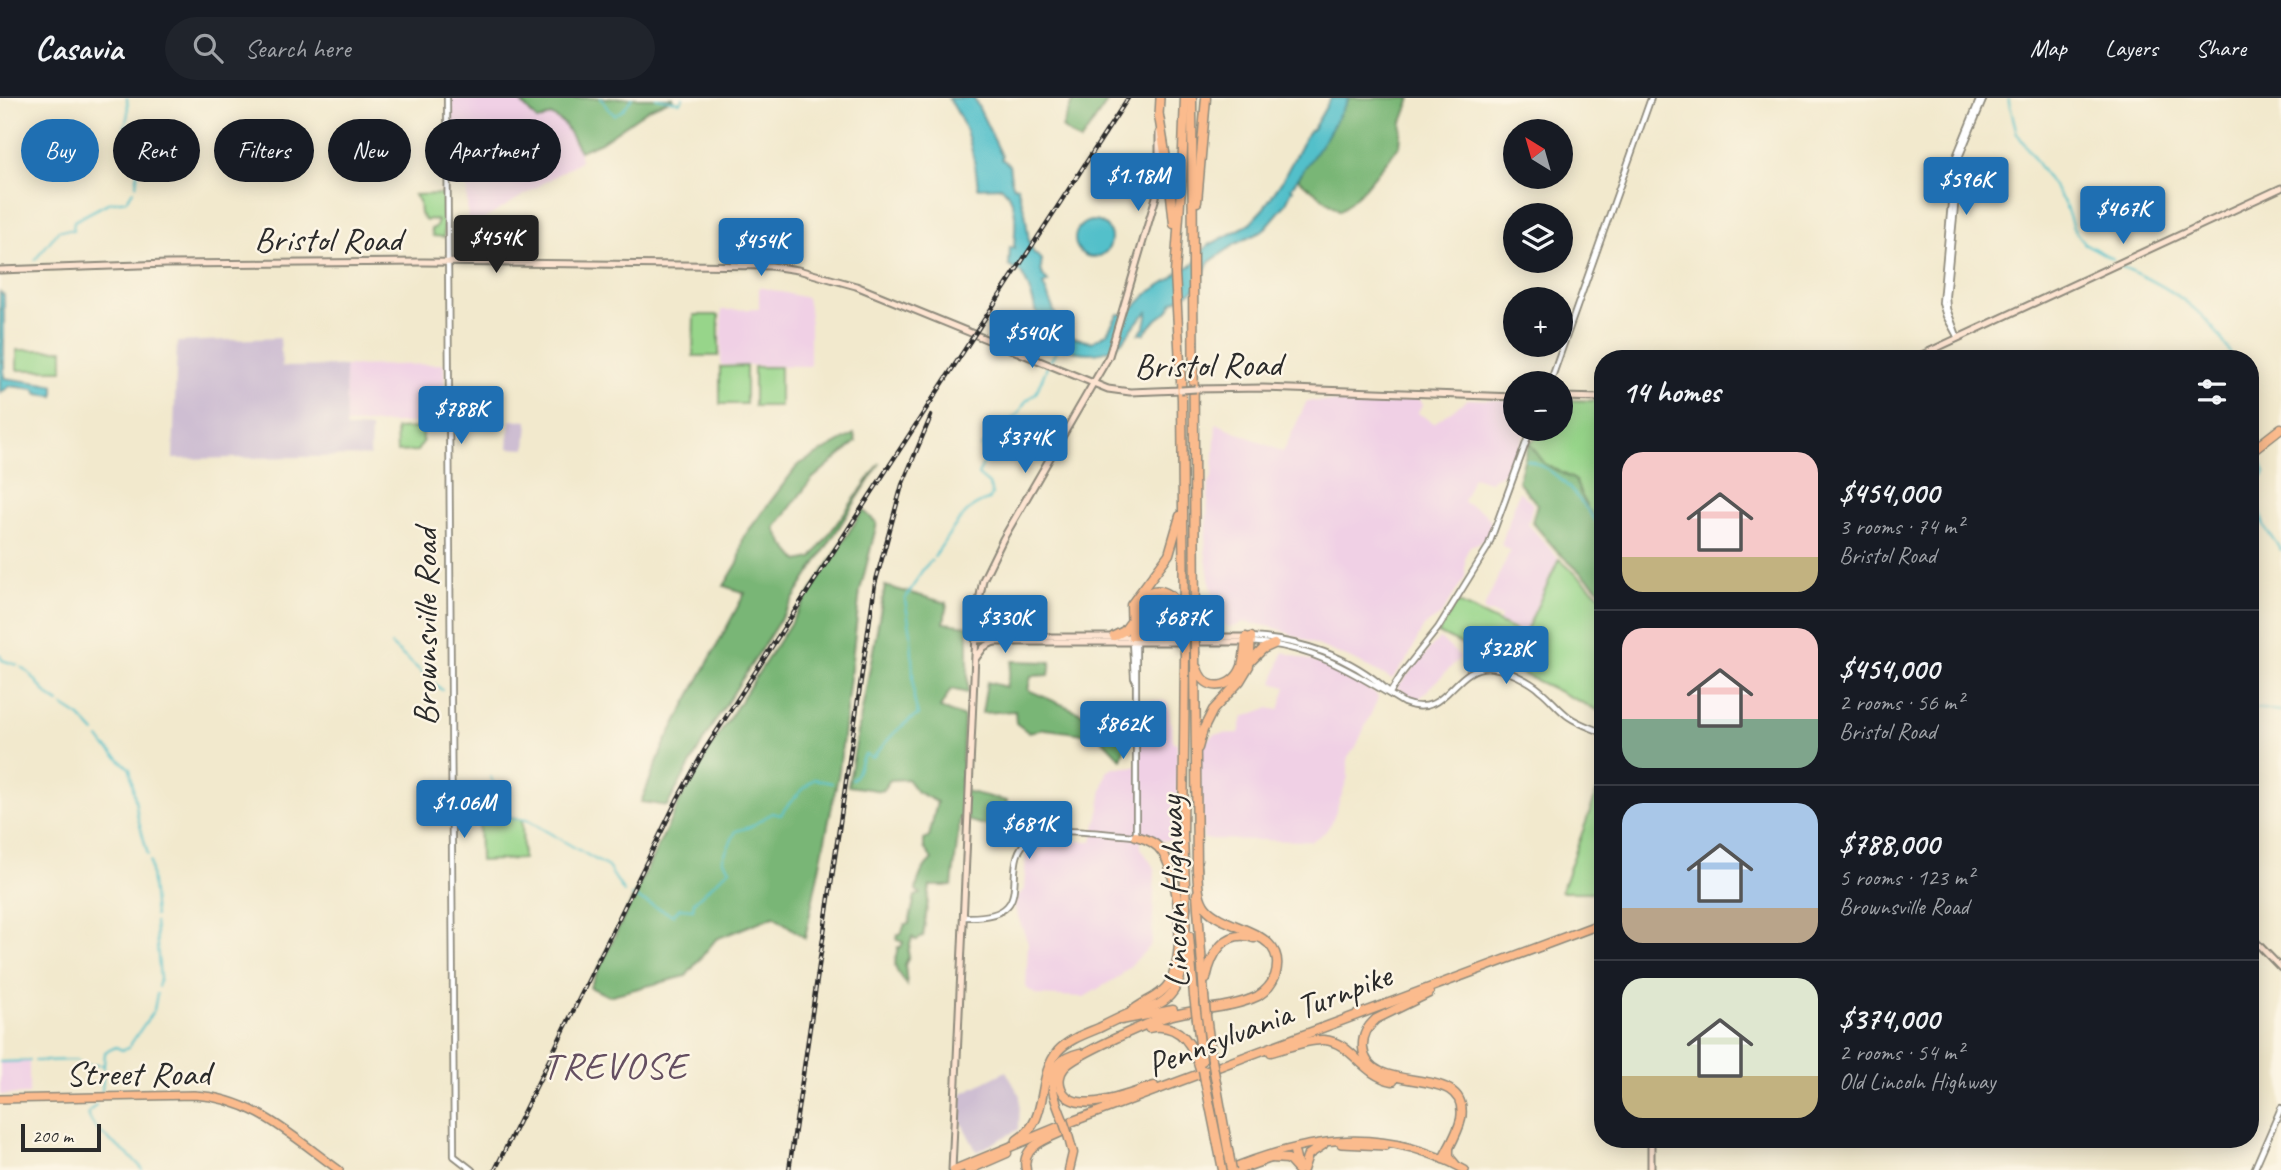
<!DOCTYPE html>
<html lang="en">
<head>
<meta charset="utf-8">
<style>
	:root { --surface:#171b24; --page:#20242c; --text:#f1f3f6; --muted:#9ea1a6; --line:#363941; --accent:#1f6fb2 }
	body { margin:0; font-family:Caveat,sans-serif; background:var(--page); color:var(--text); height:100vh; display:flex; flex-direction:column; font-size:26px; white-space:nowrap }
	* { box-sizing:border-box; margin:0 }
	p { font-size:23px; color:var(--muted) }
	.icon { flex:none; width:38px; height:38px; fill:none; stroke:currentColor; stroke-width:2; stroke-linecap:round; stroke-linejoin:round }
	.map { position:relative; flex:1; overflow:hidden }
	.panel { position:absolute; left:1594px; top:252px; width:665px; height:798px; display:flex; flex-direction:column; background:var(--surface); border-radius:28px; box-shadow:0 4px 18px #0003 }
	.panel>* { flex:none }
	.hud { position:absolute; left:21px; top:21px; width:665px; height:63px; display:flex; gap:14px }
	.needle { width:46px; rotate:323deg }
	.tools { position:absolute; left:1503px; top:21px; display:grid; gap:14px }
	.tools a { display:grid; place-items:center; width:70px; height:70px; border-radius:50%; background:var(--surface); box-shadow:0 4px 18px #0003; font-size:35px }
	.scale { position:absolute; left:21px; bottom:18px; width:80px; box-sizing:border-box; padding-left:7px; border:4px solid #2b2b2b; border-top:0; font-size:19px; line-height:24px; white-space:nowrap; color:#2b2b2b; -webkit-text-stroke:5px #fcf5e5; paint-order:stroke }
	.price { position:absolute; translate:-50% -60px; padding:0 16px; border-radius:7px; background:var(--accent); color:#fff; font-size:23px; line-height:46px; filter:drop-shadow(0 2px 4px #0008) }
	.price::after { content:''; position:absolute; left:50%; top:42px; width:21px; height:16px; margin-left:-10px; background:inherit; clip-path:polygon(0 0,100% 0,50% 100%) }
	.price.active { background:#222; color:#fff }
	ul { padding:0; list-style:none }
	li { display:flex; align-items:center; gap:21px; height:175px; padding:0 28px }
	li+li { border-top:2px solid var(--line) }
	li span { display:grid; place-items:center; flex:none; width:196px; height:140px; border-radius:21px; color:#555 }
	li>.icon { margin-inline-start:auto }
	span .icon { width:84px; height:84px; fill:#fffc; stroke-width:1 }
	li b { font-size:30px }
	h2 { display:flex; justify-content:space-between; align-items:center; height:84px; padding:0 28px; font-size:30px }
	.pill { padding:0 24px; border-radius:32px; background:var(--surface); box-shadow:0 4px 18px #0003; font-size:24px; line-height:63px }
	.pill.active { background:var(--accent); color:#fff }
	header { display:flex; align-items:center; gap:42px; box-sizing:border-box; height:98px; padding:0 35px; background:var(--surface); border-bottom:2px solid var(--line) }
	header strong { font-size:33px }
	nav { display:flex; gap:38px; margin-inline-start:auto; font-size:24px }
	.search { width:490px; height:63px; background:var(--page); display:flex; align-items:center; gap:18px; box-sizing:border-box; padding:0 24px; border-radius:38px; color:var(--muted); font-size:26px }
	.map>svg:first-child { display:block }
</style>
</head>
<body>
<header>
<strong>Casavia</strong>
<div class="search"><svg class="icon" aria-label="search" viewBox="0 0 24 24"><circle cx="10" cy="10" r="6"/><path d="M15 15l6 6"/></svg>Search here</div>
<nav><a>Map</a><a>Layers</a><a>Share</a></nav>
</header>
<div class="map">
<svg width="2281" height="1072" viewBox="0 0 2281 1072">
	<rect width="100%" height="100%" fill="#fcf5e5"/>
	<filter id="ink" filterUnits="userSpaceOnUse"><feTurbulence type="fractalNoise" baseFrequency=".0143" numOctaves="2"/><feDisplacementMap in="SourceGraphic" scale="14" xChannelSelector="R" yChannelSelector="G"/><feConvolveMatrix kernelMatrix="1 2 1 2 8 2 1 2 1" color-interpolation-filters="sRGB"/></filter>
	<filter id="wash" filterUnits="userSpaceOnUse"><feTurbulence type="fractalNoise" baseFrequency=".00686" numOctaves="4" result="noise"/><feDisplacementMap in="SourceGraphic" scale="28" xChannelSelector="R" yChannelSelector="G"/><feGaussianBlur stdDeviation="1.57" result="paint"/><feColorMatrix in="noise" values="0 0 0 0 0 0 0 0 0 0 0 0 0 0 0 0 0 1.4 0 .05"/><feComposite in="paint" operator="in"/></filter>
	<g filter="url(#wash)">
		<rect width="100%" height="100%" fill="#f2e9cd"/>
		<g fill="#f0d0e5">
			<path d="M447 0H517L538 23 551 17 564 26 580 53V63L468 131 466 72 447 63Z"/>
			<path d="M759 189 807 200 810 216V268L721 267 722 212 759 211Z"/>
			<path d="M444 266 445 324 346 326 345 268Z"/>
			<path d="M1394 299 1420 301 1422 307 1418 315 1434 325 1468 301 1515 302 1516 331H1526L1511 369 1489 384 1473 379 1463 404 1482 413 1490 421 1491 429 1488 438 1481 444 1470 448 1465 458V479L1441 517 1424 528 1407 562 1392 581 1354 562 1273 529 1243 524 1237 528 1228 529 1221 525 1209 480 1205 451 1209 387 1213 376 1216 325 1283 354 1307 303 1390 306Z"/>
			<path d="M1519 393 1533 406 1528 426 1558 460 1524 534 1500 524 1501 519 1483 512 1510 453 1501 447Z"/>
			<path d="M1439 540 1461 559 1417 603 1397 589Z"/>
			<path d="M1283 554 1336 571 1376 596 1378 600 1355 651 1348 658V679L1332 724 1325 734 1312 743 1203 741 1199 655 1201 648 1214 636 1239 635 1243 619 1268 610 1279 612 1286 589 1273 585Z"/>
			<path d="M1139 602 1164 603 1168 606 1173 644 1177 645 1178 741 1159 743 1153 737 1141 735V750L1155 771 1152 840 1150 848 1120 878 1084 899 1037 897 1026 890 1028 845 1014 808 1017 799 1024 792 1026 754 1033 747H1055L1063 743H1092L1100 710 1101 696 1107 674 1113 670 1140 668Z"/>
			<path d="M0 963H29V996L0 997Z"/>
		</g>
		<g fill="#cebed2">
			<path d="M280 240 282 269 345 268 346 330H371L370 358 173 361 177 244Z"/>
			<path d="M510 322 528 323 526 351 508 350Z"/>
			<path d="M1006 973 1020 998 1019 1031 977 1054 959 1020 961 996Z"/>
		</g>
		<g fill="#97d58a" stroke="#61805a" stroke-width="2">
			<path d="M444 96V139L433 138 431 131 436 129 438 123 430 121 426 123 420 116 419 103 414 97Z"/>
			<path d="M694 217H719V258H693Z"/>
			<rect x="17" y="252" width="46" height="20"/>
			<path d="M746 268V306H720V269Z"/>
			<rect x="754" y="269" width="26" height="39"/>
			<path d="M1561 302 1603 303V430L1587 410 1575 382 1545 366 1529 345 1549 331H1561V322L1565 319 1561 313Z"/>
			<path d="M423 330V344L417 353 397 354 396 331Z"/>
			<path d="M1559 461 1603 500V615L1438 535 1457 504 1524 537Z"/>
			<path d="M1603 677V794H1561Z"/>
			<path d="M479 714 522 722 523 761 480 763Z"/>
		</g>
		<g fill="#79b676" stroke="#527050" stroke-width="2">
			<path d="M517 0H674L649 11 601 44 580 53 564 26 551 17 538 23Z"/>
			<path d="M1077 0H1110L1080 44 1062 30 1072 4Z"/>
			<path d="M1344 0H1411L1402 24 1400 47 1362 93 1340 113 1298 81Z"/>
			<path d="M854 336 856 344 812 381 775 430 783 445 798 463 812 460 880 365 709 633 667 708 641 704 665 645 745 495 724 488 739 463 743 440 798 367Z"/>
			<path d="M1529 345 1545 366 1575 382 1587 410 1603 430V495L1558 454 1532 424 1537 406 1518 383Z"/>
			<path d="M863 412 877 425 860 493 839 673 805 840 774 818 716 841 686 878 608 898 590 889 691 680Z"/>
			<path d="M885 488 947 505 944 525 968 528V595L951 591 940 610 964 619 961 692 1007 703 1004 733 960 720 952 788H930L923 839 916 842 912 839 908 855 909 858 905 867 907 887C894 872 893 869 898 849H901L903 844 897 842 898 836H901L905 826H909L915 798 921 796 916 792C918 779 923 769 932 761L924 750V742L929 739 937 704 917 694 907 681 890 682 882 693 848 688Z"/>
			<path d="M1012 563 1051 564 1049 577 1031 578 1028 592 1093 620 1127 643 1121 661 1099 638 1046 631 1028 634 1016 625 1015 613 982 615 987 584 1006 589Z"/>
		</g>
		<g fill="#52c0ca" stroke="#3e767a" stroke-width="2">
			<path d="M948 0H974L1002 58V61L1009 67 1011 81 1014 89 1017 88 1025 114 1029 144 1033 154 1042 162C1040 171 1041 177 1048 184L1043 187C1051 203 1056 221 1065 237L1092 244 1107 235 1118 216H1125L1131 212 1151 193 1172 180 1182 171 1193 167 1207 148 1248 127 1263 111 1282 83 1308 34 1313 31 1331 0H1349L1327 38 1291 90 1293 91 1285 107 1263 133 1237 145 1208 165 1198 189 1173 204 1168 213 1157 221 1144 236H1139L1145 228 1148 214C1134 222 1129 241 1115 249 1103 256 1091 256 1078 254 1033 246 1041 211 1024 180L1021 175 1009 168 1010 149 1014 150C1015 130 1020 105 1002 89L978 90C975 58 968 26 948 0Z"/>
			<circle cx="1093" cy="141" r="18"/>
			<path d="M0 194 4 197V280L54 287V298L38 296 34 291 10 288 0 295Z"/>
		</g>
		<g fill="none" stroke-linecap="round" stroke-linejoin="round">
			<g stroke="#52c0ca" stroke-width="2">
				<path d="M127 0 128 15 124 34 133 47 131 57C137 67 139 76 136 87"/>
				<path d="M601 0 608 11 615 17 623 12 632 0"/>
				<path d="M656 0 680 4 683 0"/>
				<path d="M2008 0 2017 35 2065 106 2073 130 2084 145 2113 161"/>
				<path d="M35 162 59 132H73L74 123 108 105 127 102 133 93"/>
				<path d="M2120 168C2167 187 2210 213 2233 261"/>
				<path d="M1050 263 1059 249"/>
				<path d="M2250 315 2255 331"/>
				<path d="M2260 361 2265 375 2255 389 2264 428 2281 452"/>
				<path d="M1527 362C1561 371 1582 406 1603 432"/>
				<path d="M2250 406 2263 426"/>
				<path d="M934 459C948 439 963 408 988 402L992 396 989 386 978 377 984 363 981 348 988 343 994 342 1001 345 1006 336 1007 325 1019 315 1026 303 1036 295 1047 269"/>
				<path d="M391 547 442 592"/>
				<path d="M0 556 2 562 17 567"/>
				<path d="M21 569C39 580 40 595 59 605"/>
				<path d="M63 608 80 619 95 635"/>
				<path d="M2250 610 2281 613"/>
				<path d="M99 640 105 648 130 671 138 720 148 757"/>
				<path d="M491 679 498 699"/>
				<path d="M852 682C860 675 858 664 865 656L872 660C887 643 898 628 918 617L914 601 911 535 905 502 923 471 932 462"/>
				<path d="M500 707 507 720 527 722 608 769 624 794"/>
				<path d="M150 763 155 818"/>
				<path d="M632 798 673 817 680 810 693 811 694 804 730 771 722 762 736 733 750 729 772 715 781 717C784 708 805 690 814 681L832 685"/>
				<path d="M155 824 160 881 158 889"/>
				<path d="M35 963 76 962 85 967H102"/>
				<path d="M0 964 30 963"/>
				<path d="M102 993 105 954 116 949 122 952 128 950 154 912 157 896"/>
				<path d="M96 1007 88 1015C92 1037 130 1052 143 1072"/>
			</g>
		</g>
	</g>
	<g filter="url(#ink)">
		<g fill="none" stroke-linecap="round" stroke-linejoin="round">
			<g stroke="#8e8a7c" stroke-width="8">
				<g id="tertiary">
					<path d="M447 0 454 1058 472 1072"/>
					<path d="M1957 238 1946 218 1942 205 1955 61 1980 0"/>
					<path d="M1957 238 1947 211 1946 198 1960 57 1984 0"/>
					<path d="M1550 285 1651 0"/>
					<path d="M1251 539C1300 542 1350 558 1387 592"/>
					<path d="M1132 544 1134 580"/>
					<path d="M1251 544C1313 548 1353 574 1404 605 1449 623 1453 564 1493 570 1508 572 1530 583 1541 593 1551 601 1559 612 1569 619 1579 626 1592 630 1603 635"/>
					<path d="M1390 595 1403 574 1438 530 1488 449 1531 331"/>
					<path d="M963 819C1048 822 991 764 1033 738 1050 728 1114 737 1136 738V544"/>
					<path d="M2254 1072 2281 1010"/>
				</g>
			</g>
			<g stroke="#8e8a7c" stroke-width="9">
				<g id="secondary">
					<path d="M0 172 167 166 423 164 771 168 798 172 856 188 1108 291 1130 294 1181 292"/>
					<path d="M1913 261 2281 90"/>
					<path d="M1196 291 1263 290 1516 299"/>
					<path d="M1561 299 1603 300"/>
					<path d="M978 521 984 533 994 539"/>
					<path d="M976 542 1034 539H1249"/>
					<path d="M993 544H1249"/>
					<path d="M976 560 984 549 994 544"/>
					<path d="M2250 838 2281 870"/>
					<path d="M952 1072 977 513 983 482 1003 441 1109 258 1156 99 1159 78V35"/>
					<path d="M1651 1072V1041"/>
				</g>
			</g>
			<g stroke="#8e8a7c" stroke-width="10">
				<g id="primary">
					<path d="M1159 18 1160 0"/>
					<path d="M0 1001 194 997C254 1000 293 1039 339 1072"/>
					<path d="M1341 1046 1385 1048"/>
					<path d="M1227 1072C1309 1038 1384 1027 1465 1072"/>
					<path d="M1239 1072 1275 1059"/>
				</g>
			</g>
			<g stroke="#8e8a7c" stroke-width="11">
				<path id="trunk" d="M1303 1072 1308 1057 1323 1047"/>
			</g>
			<g stroke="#8e8a7c" stroke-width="11">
				<g id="motorway">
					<path d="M1192 0 1195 527"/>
					<path d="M1159 18 1169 79 1174 126"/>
					<path d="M1197 104 1206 0"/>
					<path d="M2250 354 2281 330"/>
					<path d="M1138 521 1145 530 1160 538"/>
					<path d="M1184 527 1182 301 1175 175 1182 76 1185 0"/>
					<path d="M1114 538 1124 533 1130 525"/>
					<path d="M1132 538 1131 507 1169 456 1180 418"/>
					<path d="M1137 538C1137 528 1135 514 1140 504 1151 482 1177 495 1181 514"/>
					<path d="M1195 555 1197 772"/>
					<path d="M1185 556 1183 739 1186 811"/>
					<path d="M1250 564 1263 551 1274 546"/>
					<path d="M1197 570C1205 596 1234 591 1242 568 1245 558 1245 548 1246 539"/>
					<path d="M1198 650 1203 632 1213 612 1240 583 1249 568 1251 539"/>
					<path d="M1197 796 1204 898"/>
					<path d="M1189 838 1194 898"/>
					<path d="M1206 881C1211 856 1225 830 1254 840"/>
					<path d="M1429 895 1376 921C1367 929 1362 938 1363 950 1367 1001 1471 962 1461 1021 1458 1035 1449 1049 1443 1061"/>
					<path d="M1132 913C1144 903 1162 898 1170 884 1186 855 1180 782 1163 755 1157 745 1147 741 1136 738"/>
					<path d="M1206 918 1212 962"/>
					<path d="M1197 921 1202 963"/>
					<path d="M1121 922 1173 912"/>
					<path d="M1149 930C1180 923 1194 948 1201 974"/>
					<path d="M1271 954C1287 950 1307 941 1324 942 1352 944 1361 977 1393 983"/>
					<path d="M1205 983 1223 1072"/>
					<path d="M1216 984 1229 1057"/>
					<path d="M1154 988C1133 994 1072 1021 1061 990 1058 983 1060 975 1064 970 1074 957 1152 923 1169 918 1198 910 1231 911 1258 898 1266 893 1272 886 1275 878 1290 832 1225 833 1206 810 1197 799 1198 783 1197 769"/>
					<path d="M1063 1022C1052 995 1040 965 1080 955"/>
					<path d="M1068 1037 1073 1055 1069 1072"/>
					<path d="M1017 1042C1051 1022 1035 981 1058 953 1069 941 1085 936 1099 930 1109 925 1119 920 1128 916 1138 912 1149 911 1159 906 1191 889 1184 839 1186 808"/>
					<path d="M1449 1050V1059L1455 1066"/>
					<path d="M1294 1053 1298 1070"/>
					<path d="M1271 1060 1288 1061 1298 1072"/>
					<path d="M954 1072 1068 1025 1603 825"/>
					<path d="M968 1072 1007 1055"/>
					<path d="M1026 1072C1020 1047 1050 1040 1068 1031"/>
				</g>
			</g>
			<use href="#tertiary" stroke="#fff" stroke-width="4.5"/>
			<use href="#secondary" stroke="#fde4d1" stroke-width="5"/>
			<use href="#primary" stroke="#fbbb8d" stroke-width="7"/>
			<use href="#trunk" stroke="#fbbb8d" stroke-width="8"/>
			<use href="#motorway" stroke="#fbbb8d" stroke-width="8"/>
			<g stroke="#2b2b2b" stroke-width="4.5">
				<g id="rail">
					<path d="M495 1072 678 700 704 653 1128 0"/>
					<path d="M789 1072 875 486 902 387 931 318"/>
				</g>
			</g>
			<use href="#rail" stroke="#fcf5e5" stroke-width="2" stroke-dasharray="5" stroke-linecap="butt"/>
			<g stroke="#8e8a7c" stroke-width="9" stroke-linecap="butt">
				<path id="secondary-bridge" d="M1181 292 1196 291"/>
			</g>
			<g stroke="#8e8a7c" stroke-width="11" stroke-linecap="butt">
				<g id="motorway-bridge">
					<path d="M1184 527 1185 556"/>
					<path d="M1195 527V555"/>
					<path d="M1194 898 1197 921"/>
					<path d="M1204 898 1206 918"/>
					<path d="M1212 962 1216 984"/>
					<path d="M1203 972 1205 983"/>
					<path d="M1063 1022 1068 1037"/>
					<path d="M1229 1057 1232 1072"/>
				</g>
			</g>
			<use href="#secondary-bridge" stroke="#fde4d1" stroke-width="5"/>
			<use href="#motorway-bridge" stroke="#fbbb8d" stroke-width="8"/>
		</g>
	</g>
	<g text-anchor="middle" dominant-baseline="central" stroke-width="5" stroke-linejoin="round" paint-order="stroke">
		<g font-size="35" fill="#2b2b2b" stroke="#fcf5e5">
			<text x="328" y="141">Bristol Road</text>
			<text transform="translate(1208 267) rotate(-1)">Bristol Road</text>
			<text transform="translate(425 529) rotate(-90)">Brownsville Road</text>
			<text transform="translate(1174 794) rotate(-92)">Lincoln Highway</text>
			<text transform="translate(1269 922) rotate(-21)">Pennsylvania Turnpike</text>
			<text x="138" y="975">Street Road</text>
		</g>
		<g font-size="38" letter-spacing="2" fill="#654f61" stroke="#fcf5e5">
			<text x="615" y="967">TREVOSE</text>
		</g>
	</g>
</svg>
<div class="tools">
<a><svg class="needle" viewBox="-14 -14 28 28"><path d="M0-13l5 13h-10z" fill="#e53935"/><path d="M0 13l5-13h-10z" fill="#9ea1a6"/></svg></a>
<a><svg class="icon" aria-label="layers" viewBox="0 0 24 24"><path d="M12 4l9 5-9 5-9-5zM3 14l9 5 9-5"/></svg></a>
<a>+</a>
<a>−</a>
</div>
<div class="scale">200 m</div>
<b class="price" style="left:1138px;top:115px">$1.18M</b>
<b class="price" style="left:1966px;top:119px">$596K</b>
<b class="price" style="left:2123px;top:148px">$467K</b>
<b class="price active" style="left:496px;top:177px">$454K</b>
<b class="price" style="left:761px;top:180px">$454K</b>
<b class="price" style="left:1032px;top:272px">$540K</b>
<b class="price" style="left:461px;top:348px">$788K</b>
<b class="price" style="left:1025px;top:377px">$374K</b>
<b class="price" style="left:1005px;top:557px">$330K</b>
<b class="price" style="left:1182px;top:557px">$687K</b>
<b class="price" style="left:1506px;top:588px">$328K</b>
<b class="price" style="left:1123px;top:663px">$862K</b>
<b class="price" style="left:464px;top:742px">$1.06M</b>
<b class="price" style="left:1029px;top:763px">$681K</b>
<div class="hud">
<a class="pill active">Buy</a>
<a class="pill">Rent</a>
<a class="pill">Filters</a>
<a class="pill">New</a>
<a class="pill">Apartment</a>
</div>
<section class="panel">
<h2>14 homes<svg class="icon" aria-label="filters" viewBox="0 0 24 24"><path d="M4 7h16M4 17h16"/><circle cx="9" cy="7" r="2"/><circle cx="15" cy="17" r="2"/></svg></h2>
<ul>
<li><span style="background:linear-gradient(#f6c9c9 75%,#c2b280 0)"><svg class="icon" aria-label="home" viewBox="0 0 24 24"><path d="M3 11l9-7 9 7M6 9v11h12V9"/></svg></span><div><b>$454,000</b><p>3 rooms · 74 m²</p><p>Bristol Road</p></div></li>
<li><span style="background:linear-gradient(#f6c9c9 65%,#7fa58c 0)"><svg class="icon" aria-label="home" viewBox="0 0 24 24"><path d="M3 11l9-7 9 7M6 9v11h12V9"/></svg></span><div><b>$454,000</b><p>2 rooms · 56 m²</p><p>Bristol Road</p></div></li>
<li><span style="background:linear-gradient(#a9c7e8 75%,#b9a48a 0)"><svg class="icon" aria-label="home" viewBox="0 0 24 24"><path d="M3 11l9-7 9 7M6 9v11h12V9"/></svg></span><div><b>$788,000</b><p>5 rooms · 123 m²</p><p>Brownsville Road</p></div></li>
<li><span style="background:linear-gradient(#dfe7d0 70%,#c2b280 0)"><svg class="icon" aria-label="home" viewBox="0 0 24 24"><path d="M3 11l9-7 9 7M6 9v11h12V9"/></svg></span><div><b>$374,000</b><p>2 rooms · 54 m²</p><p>Old Lincoln Highway</p></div></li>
</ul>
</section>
</div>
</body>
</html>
